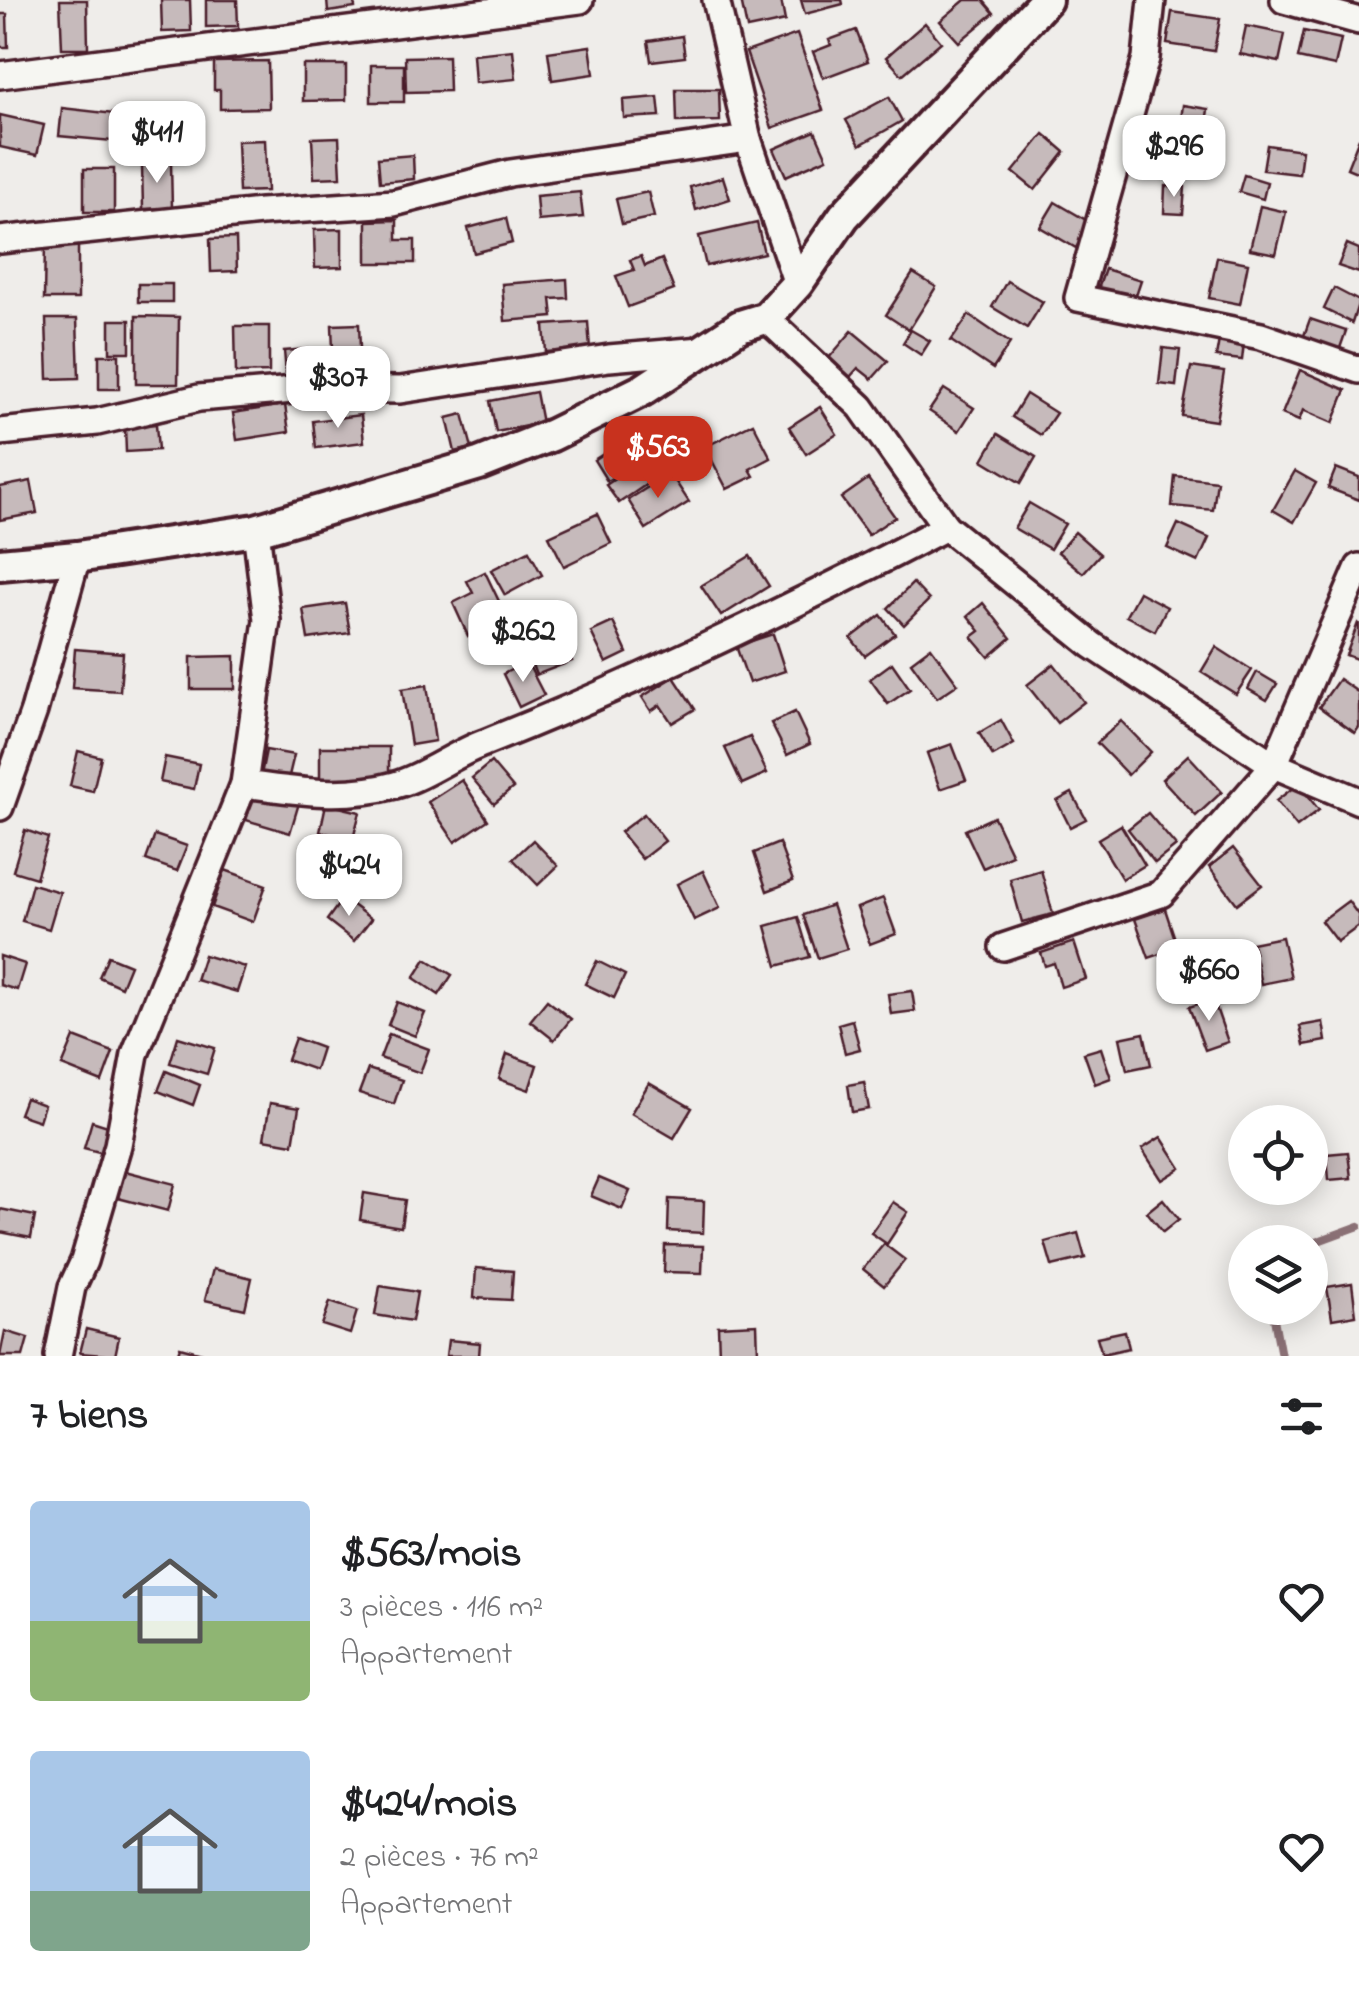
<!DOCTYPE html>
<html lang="fr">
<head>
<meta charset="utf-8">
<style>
	:root { --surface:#fff; --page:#f2f2f2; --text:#202124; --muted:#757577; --accent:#c8321e }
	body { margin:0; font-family:"Indie Flower",sans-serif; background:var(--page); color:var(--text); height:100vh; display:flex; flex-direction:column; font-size:38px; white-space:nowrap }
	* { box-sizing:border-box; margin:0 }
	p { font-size:32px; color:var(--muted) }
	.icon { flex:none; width:55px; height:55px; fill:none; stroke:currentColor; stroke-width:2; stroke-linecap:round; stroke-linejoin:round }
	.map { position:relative; height:1356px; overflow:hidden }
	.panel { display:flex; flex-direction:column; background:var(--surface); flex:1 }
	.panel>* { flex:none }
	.controls { position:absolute; left:1228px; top:1105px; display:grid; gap:20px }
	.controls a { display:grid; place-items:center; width:100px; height:100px; border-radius:50%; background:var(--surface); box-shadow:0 5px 25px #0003; font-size:50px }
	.price { position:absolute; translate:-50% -85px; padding:0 22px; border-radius:20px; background:#fff; color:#222; font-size:32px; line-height:65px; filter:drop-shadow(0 2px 5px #0008) }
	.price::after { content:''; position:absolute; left:50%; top:60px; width:30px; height:22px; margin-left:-15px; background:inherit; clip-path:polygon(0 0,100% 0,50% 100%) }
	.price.current { background:var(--accent); color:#fff }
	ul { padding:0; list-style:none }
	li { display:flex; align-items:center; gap:30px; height:250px; padding:0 30px }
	li span { display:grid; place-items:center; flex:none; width:280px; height:200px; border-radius:10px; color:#555 }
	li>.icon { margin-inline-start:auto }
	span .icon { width:120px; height:120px; fill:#fffc; stroke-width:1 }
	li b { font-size:42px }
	h2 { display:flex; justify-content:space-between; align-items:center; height:120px; padding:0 30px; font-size:42px }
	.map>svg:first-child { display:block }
</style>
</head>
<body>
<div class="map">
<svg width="1359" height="1356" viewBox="0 0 1359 1356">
	<rect width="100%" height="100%" fill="#efedea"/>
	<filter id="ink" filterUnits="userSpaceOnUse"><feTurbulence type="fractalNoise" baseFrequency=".01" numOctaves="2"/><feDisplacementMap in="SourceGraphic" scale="20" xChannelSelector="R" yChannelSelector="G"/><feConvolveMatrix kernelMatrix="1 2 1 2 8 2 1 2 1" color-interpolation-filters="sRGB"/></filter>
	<g filter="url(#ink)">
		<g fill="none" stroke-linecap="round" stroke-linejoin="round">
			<g stroke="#8a6f74" stroke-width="8">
				<path d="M1261 1242 1259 1235 1292 1242"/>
				<path d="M1310 1244 1359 1226"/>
				<path d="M1272 1308 1281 1356"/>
			</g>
		</g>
		<g fill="#c6babb" stroke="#4a1f2b" stroke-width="2.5">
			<path d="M60 0H87L88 48H62Z"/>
			<path d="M161 0H190L191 31 162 32Z"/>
			<path d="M206 0H237L238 26 206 27Z"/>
			<path d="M327 0H354L355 8 328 12Z"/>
			<path d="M741 0H781L785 21 747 29Z"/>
			<path d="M801 0H842L843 4 805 14Z"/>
			<path d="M965 0H983L994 13 959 42 940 21Z"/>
			<path d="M1172 12 1220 19 1214 51 1167 44Z"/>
			<path d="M0 14H7L8 47H0Z"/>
			<path d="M925 23 941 42 902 75 886 57Z"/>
			<path d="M1246 26 1285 34 1279 62 1240 54Z"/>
			<path d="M856 30 868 61 823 78 813 52 831 45 829 40Z"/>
			<path d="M1304 31 1341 39 1335 66 1298 58Z"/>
			<path d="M797 34 823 110 772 128 746 52Z"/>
			<path d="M682 36 685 57 651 61 648 41Z"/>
			<path d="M590 46 594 74 552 80 548 52Z"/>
			<path d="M513 50 516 79 475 83 473 54Z"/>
			<path d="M448 56 449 91 406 92 405 57Z"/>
			<path d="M268 61 269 108 220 109V90H214V62Z"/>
			<path d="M303 65H346V100L303 101Z"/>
			<rect x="371" y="65" width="33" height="37"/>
			<path d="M676 89H719L720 121 677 122Z"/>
			<path d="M658 97 660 116 624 118 623 100Z"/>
			<path d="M889 97 902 121 860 145 846 120Z"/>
			<path d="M1183 105 1208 109 1202 156 1176 153Z"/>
			<path d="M62 108 115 114 112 141 59 136Z"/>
			<rect x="153" y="108" width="37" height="22"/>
			<path d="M0 115 44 125 37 155 0 147Z"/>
			<path d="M815 131 827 158 786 176 774 149Z"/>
			<path d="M1044 134 1065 152 1035 190 1013 172Z"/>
			<path d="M339 137 341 177 314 178 312 138Z"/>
			<path d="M1359 138V173L1347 168Z"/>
			<path d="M265 140 267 191 239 192 237 141Z"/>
			<path d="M1267 145 1302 150 1299 174 1263 170Z"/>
			<path d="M413 155 414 179 380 182 378 158Z"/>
			<path d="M171 163 172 208 143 209 142 164Z"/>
			<rect x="84" y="169" width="30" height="43"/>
			<path d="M1244 175 1267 182 1263 199 1239 192Z"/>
			<path d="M723 177 730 199 696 210 690 187Z"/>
			<path d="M1165 186 1185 187 1183 214 1164 213Z"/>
			<path d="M580 192 583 217 538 221 536 196Z"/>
			<path d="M648 192 654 217 622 224 616 199Z"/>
			<path d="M1055 202 1091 223 1076 248 1040 227Z"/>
			<path d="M1260 206 1286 212 1276 254 1250 249Z"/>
			<path d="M506 218 512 243 474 253 468 228Z"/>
			<path d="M397 220V240H415V263H367V221Z"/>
			<path d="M757 223 764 253 706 266 699 236Z"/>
			<path d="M342 229V267L315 268 314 230Z"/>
			<path d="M236 238 237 271 211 272 210 239Z"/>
			<path d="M45 243H78V299H44Z"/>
			<path d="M1347 244 1359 249V273L1338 266Z"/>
			<path d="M641 256 645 266 662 259 674 290 628 307 616 276 634 270 630 260Z"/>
			<path d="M1217 257 1248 263 1240 304 1209 298Z"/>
			<path d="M1105 269 1141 280 1133 304 1097 292Z"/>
			<path d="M913 273 936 287 909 330 886 315Z"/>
			<path d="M567 279 568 298 551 299 553 317 505 321 502 284Z"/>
			<path d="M1007 281 1043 302 1027 328 992 307Z"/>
			<rect x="138" y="284" width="34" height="18"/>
			<path d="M1334 288 1359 301 1352 323 1324 309Z"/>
			<path d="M969 315 1010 343 993 369 951 341Z"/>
			<path d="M136 316 179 317 178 384H136Z"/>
			<path d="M46 319H77L79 378 48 379Z"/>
			<path d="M1310 319 1346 331 1338 354 1302 341Z"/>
			<rect x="110" y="320" width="20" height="32"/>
			<path d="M588 322 590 349 546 352 544 325Z"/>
			<path d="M359 324 361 373 334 375 332 325Z"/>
			<path d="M235 326H269V372L236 373Z"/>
			<path d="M911 330 930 341 921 355 903 343Z"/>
			<path d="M852 331 888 361 872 379 858 368 850 377 828 359Z"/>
			<path d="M1219 340 1244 343 1242 360 1216 357Z"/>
			<path d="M1163 348 1180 350 1176 386 1159 384Z"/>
			<path d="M308 349 310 372 286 373 284 351Z"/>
			<rect x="99" y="355" width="20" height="34"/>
			<path d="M1191 367 1224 372 1216 421 1182 416Z"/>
			<path d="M1300 370 1346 390 1333 423 1303 410 1299 421 1282 414Z"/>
			<path d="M944 389 974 408 959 431 929 411Z"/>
			<path d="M536 392 542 423 496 432 490 401Z"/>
			<path d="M1026 394 1056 413 1041 435 1012 417Z"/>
			<path d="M285 405 289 432 237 440 233 413Z"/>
			<path d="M820 407 837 434 806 454 789 427Z"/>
			<path d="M463 414 472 448 455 452 447 418Z"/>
			<path d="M361 415 364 442 316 448 313 421Z"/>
			<path d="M753 423 771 458 750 469 754 476 727 489 705 447Z"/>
			<path d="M156 424 158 450 126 452 125 426Z"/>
			<path d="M649 425 662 445 607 481 594 460Z"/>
			<path d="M998 434 1036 457 1021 483 983 460Z"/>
			<path d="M657 450 669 469 619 503 606 485Z"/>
			<path d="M1336 468 1359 477V500L1328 488Z"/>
			<path d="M1295 471 1316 483 1294 522 1273 510Z"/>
			<path d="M670 473 689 502 646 529 628 500Z"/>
			<path d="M1175 476 1217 481 1213 510 1172 506Z"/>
			<path d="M868 479 895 517 868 535 841 498Z"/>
			<path d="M31 481 37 513 0 520V487Z"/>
			<path d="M1029 503 1065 524 1050 549 1014 528Z"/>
			<path d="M597 514 611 543 564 566 549 536Z"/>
			<path d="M1178 524 1209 538 1198 562 1167 548Z"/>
			<path d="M1075 532 1100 554 1083 573 1058 552Z"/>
			<path d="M529 551 542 575 505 595 491 570Z"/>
			<path d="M750 556 769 586 721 616 701 586Z"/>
			<path d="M485 572 507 618 468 636 453 603 473 593 467 581Z"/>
			<path d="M913 583 929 600 904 625 888 608Z"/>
			<path d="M1139 592 1167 607 1155 631 1126 616Z"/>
			<path d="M345 603 350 633 308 639 303 609Z"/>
			<path d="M983 603 1011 638 989 657 972 637 980 631 968 616Z"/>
			<path d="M881 615 895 634 865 656 851 638Z"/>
			<path d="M613 622 627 653 606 663 591 632Z"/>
			<path d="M1358 623 1359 624V660L1346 655Z"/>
			<path d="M561 632 572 661 536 675 525 647Z"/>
			<path d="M773 634 785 671 749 683 736 646Z"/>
			<path d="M931 647 958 684 937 698 911 662Z"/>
			<path d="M1216 647 1252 670 1236 694 1201 672Z"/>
			<path d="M75 649 123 653 120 691 72 688Z"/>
			<path d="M235 656V689H191V657Z"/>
			<path d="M527 662 544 695 519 707 503 674Z"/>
			<path d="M892 663 910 689 888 704 870 679Z"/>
			<path d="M1054 664 1084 702 1057 723 1027 685Z"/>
			<path d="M1257 672 1277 684 1267 700 1248 689Z"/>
			<path d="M674 677 695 709 672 723 660 705 651 711 642 697Z"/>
			<path d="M1339 679 1359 693V727L1355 733 1319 707Z"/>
			<path d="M427 685 435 741 411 745 402 689Z"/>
			<path d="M795 712 810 744 787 755 771 723Z"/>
			<path d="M1001 720 1014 744 993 756 979 733Z"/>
			<path d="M1121 721 1151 752 1128 775 1097 743Z"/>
			<path d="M750 737 767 773 742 784 725 748Z"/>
			<path d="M952 744 966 780 940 789 927 753Z"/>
			<rect x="320" y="747" width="69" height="32"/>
			<path d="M266 750 294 755 288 780 261 775Z"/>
			<path d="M78 751 101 757 93 791 70 786Z"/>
			<path d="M1188 755 1222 792 1196 816 1162 779Z"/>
			<path d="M165 757 199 764 194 789 160 782Z"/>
			<path d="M491 762 513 788 494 804 472 778Z"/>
			<path d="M462 780 488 820 455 842 428 802Z"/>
			<path d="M1298 784 1319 810 1297 827 1276 801Z"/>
			<path d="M256 789 299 803 290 833 246 820Z"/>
			<path d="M1072 793 1086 819 1070 827 1057 801Z"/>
			<path d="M326 804 360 812 353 839 320 832Z"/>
			<path d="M1148 813 1176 846 1155 863 1128 829Z"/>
			<path d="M644 814 665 841 642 859 620 832Z"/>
			<path d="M994 817 1012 855 983 868 965 830Z"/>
			<path d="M1121 825 1145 865 1122 879 1098 839Z"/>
			<path d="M25 830 48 838 36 878 13 871Z"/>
			<path d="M155 835 187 846 177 871 146 860Z"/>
			<path d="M533 840 558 866 538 885 513 859Z"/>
			<path d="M779 843 793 881 767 891 754 853Z"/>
			<path d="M1233 848 1262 885 1237 904 1209 867Z"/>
			<path d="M225 870 266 885 253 922 212 907Z"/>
			<path d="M1041 870 1053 914 1022 922 1010 879Z"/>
			<path d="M703 871 720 908 694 920 677 884Z"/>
			<path d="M32 884 60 892 49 929 22 921Z"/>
			<path d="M343 898 371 919 354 941 327 920Z"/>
			<path d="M883 898 896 934 870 944 857 908Z"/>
			<path d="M1348 901 1359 916V926L1337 942 1321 921Z"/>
			<path d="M832 905 847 949 818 958 803 915Z"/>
			<path d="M1165 909 1178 948 1149 958 1135 919Z"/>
			<path d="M798 917 810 957 777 966 766 926Z"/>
			<path d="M1282 937 1291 978 1261 984 1252 943Z"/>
			<path d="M1074 942 1086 979 1061 987 1054 963 1045 966 1041 953Z"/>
			<path d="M204 955 245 967 237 992 196 980Z"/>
			<path d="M0 956 25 964 17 990 0 985Z"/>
			<path d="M108 956 130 965 121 987 99 977Z"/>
			<path d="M426 959 452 975 439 995 414 978Z"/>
			<path d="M597 961 625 975 614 998 585 984Z"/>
			<path d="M912 991 915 1011 891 1014 888 994Z"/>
			<path d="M1213 999 1228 1042 1205 1050 1189 1007Z"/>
			<path d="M547 1000 571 1019 554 1040 530 1021Z"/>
			<path d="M397 1002 425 1013 415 1036 388 1025Z"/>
			<path d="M852 1020 860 1049 845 1053 838 1024Z"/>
			<path d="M1323 1022 1326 1041 1304 1045 1300 1026Z"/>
			<path d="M1144 1033 1151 1065 1127 1070 1120 1038Z"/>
			<path d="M389 1034 429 1049 420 1073 380 1058Z"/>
			<path d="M74 1037 113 1052 102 1082 62 1066Z"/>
			<path d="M178 1037 215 1048 207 1074 170 1063Z"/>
			<path d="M295 1038 322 1048 315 1070 287 1060Z"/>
			<path d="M1101 1048 1111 1078 1095 1084 1084 1053Z"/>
			<path d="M507 1054 537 1065 529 1090 499 1079Z"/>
			<path d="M368 1069 402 1080 394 1104 359 1093Z"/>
			<path d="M166 1071 200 1085 193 1105 158 1091Z"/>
			<path d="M864 1082 869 1109 852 1112 848 1085Z"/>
			<path d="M649 1083 692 1108 674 1138 631 1113Z"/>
			<path d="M25 1098 44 1105 39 1121 19 1114Z"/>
			<path d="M270 1103 299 1108 293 1144 264 1139Z"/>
			<path d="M92 1121 111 1127 103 1153 84 1148Z"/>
			<path d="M1161 1137 1181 1168 1162 1180 1142 1149Z"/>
			<path d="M1348 1152 1351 1178 1329 1180 1327 1154Z"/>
			<path d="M125 1171 175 1184 168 1211 118 1198Z"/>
			<path d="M599 1178 630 1191 622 1209 591 1196Z"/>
			<path d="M364 1193 405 1200 401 1227 360 1220Z"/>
			<path d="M669 1199 704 1201 703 1233 668 1231Z"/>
			<path d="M1163 1199 1179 1219 1163 1232 1147 1212Z"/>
			<path d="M893 1202 908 1212 887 1244 871 1233Z"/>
			<path d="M0 1209 35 1216 31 1238 0 1232Z"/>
			<path d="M1078 1233 1085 1258 1052 1266 1045 1242Z"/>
			<path d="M884 1244 905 1260 884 1286 863 1269Z"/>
			<path d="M665 1245 703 1246 702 1273 664 1272Z"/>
			<path d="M476 1268 513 1271 511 1300 474 1298Z"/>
			<path d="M213 1269 252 1278 245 1309 205 1300Z"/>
			<path d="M1352 1283 1356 1315 1332 1319 1327 1287Z"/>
			<path d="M380 1286 417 1292 412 1321 375 1315Z"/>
			<path d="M330 1302 357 1311 350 1334 322 1325Z"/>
			<path d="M757 1324 758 1353 719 1354 718 1326Z"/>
			<path d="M86 1329 119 1337 115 1356 80 1353Z"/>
			<path d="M5 1331 28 1338 23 1356H0Z"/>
			<path d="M1125 1331 1129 1348 1102 1354 1097 1337Z"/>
			<path d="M448 1340 480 1343 479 1356H446Z"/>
			<path d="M180 1347 213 1356H177Z"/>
		</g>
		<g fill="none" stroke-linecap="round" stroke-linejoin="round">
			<g stroke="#4a1f2b" stroke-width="32">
				<g id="minor">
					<path d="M716 0 748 139 797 284"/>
					<path d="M1152 0 1146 58 1078 298 1261 336 1359 370"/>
					<path d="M1284 0 1359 21"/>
					<path d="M0 75 580 0"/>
					<path d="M0 240 261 212 394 203 510 173 748 139"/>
					<path d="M766 318 861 407 946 527 1092 645 1274 765 1359 801"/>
					<path d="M0 432 97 422 199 398 306 389 400 390 609 358 702 350"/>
					<path d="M244 784C295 791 344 799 395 785 425 777 454 754 484 743 643 680 795 606 946 527"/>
					<path d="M0 807 34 711 77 557"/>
					<path d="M1003 947 1161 894 1274 765 1359 567"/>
					<path d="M58 1356 72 1287 84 1261 118 1145 135 1054 244 784 267 620 256 530"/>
				</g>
			</g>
			<g stroke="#4a1f2b" stroke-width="38">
				<path id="tertiary" d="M0 564 77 557 256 530 479 464 552 435 643 390 740 326 766 318 797 284 844 216 1046 0"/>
			</g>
			<use href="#minor" stroke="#f6f6f2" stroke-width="25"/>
			<use href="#tertiary" stroke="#f6f6f2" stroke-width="30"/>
		</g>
	</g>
</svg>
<div class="controls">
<a><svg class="icon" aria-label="locate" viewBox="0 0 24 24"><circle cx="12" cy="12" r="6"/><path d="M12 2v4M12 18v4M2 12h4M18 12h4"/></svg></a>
<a><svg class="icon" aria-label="layers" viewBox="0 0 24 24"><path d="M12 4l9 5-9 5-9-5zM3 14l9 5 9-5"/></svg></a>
</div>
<b class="price" style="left:157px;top:186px">$411</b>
<b class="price" style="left:1174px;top:200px">$296</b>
<b class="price" style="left:338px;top:431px">$307</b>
<b class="price current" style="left:658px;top:501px">$563</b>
<b class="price" style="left:523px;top:685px">$262</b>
<b class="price" style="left:349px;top:919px">$424</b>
<b class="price" style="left:1209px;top:1024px">$660</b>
</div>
<section class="panel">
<h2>7 biens<svg class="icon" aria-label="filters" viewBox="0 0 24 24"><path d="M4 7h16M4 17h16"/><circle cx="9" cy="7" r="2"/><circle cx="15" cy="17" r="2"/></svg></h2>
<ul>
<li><span style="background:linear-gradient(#a9c7e8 60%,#8fb573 0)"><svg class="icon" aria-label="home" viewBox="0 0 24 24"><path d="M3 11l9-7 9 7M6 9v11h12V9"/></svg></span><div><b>$563/mois</b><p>3 pièces · 116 m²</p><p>Appartement</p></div><svg class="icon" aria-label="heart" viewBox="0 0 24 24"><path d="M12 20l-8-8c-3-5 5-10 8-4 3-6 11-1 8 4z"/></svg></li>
<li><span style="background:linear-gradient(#a9c7e8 70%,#7fa58c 0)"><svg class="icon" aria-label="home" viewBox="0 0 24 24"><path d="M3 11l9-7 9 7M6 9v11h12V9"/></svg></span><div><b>$424/mois</b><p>2 pièces · 76 m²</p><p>Appartement</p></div><svg class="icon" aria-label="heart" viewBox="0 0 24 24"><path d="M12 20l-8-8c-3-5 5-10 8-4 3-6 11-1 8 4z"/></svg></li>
</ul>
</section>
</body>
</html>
